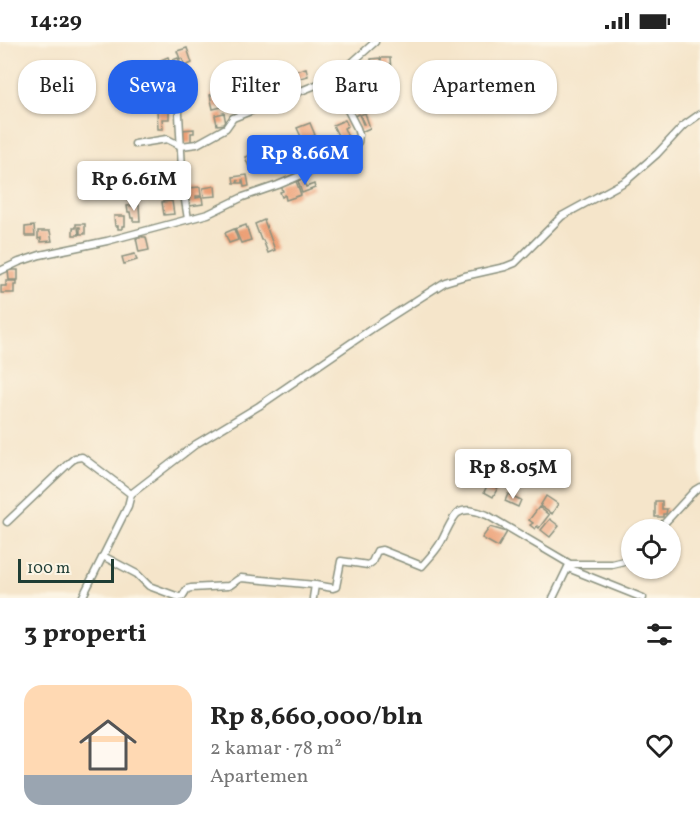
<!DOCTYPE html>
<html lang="id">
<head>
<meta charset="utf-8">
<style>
	:root { --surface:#fff; --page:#f6f6f6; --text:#222; --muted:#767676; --accent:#2563eb }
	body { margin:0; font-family:Vollkorn,serif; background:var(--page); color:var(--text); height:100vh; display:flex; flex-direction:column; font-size:22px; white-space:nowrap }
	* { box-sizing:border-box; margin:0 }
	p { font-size:20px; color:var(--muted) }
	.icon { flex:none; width:33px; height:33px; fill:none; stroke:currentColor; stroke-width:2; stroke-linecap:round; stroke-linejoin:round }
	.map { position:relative; height:556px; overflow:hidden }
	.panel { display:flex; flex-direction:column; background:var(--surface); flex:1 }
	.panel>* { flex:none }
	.guide { position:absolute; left:18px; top:18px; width:664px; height:54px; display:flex; gap:12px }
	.buttons { position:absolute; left:621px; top:477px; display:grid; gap:12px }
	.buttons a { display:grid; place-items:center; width:60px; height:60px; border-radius:50%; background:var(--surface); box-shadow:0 2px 4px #0004; font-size:30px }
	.scale { position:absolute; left:18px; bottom:15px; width:96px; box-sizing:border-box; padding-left:6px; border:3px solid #1f3d34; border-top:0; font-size:16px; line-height:21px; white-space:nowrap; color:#1f3d34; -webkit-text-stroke:4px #fcf5e5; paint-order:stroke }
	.price { position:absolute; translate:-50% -51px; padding:0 14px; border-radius:6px; background:#fff; color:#222; font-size:20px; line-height:39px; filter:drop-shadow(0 2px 3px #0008) }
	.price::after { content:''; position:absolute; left:50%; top:36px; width:18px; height:14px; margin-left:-9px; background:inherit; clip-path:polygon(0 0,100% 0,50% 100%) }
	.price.current { background:var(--accent); color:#fff }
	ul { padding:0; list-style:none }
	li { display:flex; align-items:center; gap:18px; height:150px; padding:0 24px }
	li span { display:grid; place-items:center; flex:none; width:168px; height:120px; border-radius:18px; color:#555 }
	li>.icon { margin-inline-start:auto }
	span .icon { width:72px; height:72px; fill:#fffc; stroke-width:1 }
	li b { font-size:26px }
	h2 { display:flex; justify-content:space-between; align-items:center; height:72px; padding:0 24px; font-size:26px }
	.pill { padding:0 21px; border-radius:24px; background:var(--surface); box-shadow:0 2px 4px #0004; font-size:21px; line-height:54px }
	.pill.current { background:var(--accent); color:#fff }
	.status { display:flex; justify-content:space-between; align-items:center; height:42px; padding:0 30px; background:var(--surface); direction:ltr }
	.status svg { height:16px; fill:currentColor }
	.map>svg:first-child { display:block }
</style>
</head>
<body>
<div class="status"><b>14:29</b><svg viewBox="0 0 49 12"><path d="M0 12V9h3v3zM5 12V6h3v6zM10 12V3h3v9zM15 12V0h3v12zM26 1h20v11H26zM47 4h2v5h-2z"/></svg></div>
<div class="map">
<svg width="700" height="556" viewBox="0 0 700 556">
	<rect width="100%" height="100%" fill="#fcf5e5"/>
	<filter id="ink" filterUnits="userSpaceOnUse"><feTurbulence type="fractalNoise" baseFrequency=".0167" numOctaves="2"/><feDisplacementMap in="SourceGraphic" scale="12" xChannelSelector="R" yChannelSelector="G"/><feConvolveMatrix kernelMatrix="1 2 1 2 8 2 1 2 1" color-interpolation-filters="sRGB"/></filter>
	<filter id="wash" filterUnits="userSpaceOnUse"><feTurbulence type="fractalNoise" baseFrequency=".008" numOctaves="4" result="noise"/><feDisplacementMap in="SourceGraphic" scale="24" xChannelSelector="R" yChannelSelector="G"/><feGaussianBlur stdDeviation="1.35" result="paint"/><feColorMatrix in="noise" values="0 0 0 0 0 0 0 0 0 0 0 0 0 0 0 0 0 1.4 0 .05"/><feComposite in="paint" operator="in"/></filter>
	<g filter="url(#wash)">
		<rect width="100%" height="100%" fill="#f5e5ca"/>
		<g id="blocks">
			<g fill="#ec9f75">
				<path d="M187 6 192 21 185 24 182 16 180 17 177 9Z"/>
				<path d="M168 15 174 30 166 32 161 18Z"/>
				<path d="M178 16 183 27 176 30 171 19Z"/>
				<path d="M380 16 381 29 372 30 371 17Z"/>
				<path d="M381 16H390L391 27 382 28Z"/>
				<path d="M280 26 285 41 275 44 270 29Z"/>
				<path d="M306 26 308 34 297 37 295 29Z"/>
				<path d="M342 35 353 39 349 50 338 45Z"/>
				<path d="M363 36H366L367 38H369L372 50 361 51 359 42H361V39H363Z"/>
				<path d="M251 44 255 56 237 60 234 52Z"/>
				<path d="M219 51 222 65 213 67 210 53Z"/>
				<path d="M353 51 358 62 349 65 345 55Z"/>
				<path d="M162 61H169V77H162L163 87H158L157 68H163Z"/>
				<path d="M224 71 226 82 217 83 215 73Z"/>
				<path d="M365 71 370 86 361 90 354 74 359 72 363 82H364L360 73Z"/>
				<path d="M345 78 348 84 344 86 348 95 340 98 333 83Z"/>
				<path d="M310 81 315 93 303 99 297 86Z"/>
				<path d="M194 87V91H191V101H182V88Z"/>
				<path d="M273 108 277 118 266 121 265 119 249 125 245 115 261 109 262 112Z"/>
				<path d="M247 133 249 144 244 145 243 138H242V141H238V138L237 141H234L233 135Z"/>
				<path d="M302 135 306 145 314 142 315 146 302 151 297 136Z"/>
				<path d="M180 138 181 146 166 148 165 140Z"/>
				<path d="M296 139 301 153 286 158 285 153 282 155 280 150 283 149 281 144Z"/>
				<path d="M215 144 216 154 204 155 203 146Z"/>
				<path d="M200 145 201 154H196V156L202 155 203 162 190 164 188 146Z"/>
				<path d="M172 159 174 172 164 173 162 160Z"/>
				<path d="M139 163 140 179H133V176H131L130 170H128L127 164Z"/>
				<path d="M114 174H125V184H122V187H118V184H115Z"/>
				<path d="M264 178 275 208 268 211 263 198H261L255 182Z"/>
				<path d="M76 182H85V192H80V185H78L79 193H73V186H76Z"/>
				<path d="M246 183 251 198 241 201 235 187Z"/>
				<path d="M34 184 35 194H25V185Z"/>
				<path d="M234 187 238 198 229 201 225 191Z"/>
				<path d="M38 189H50L52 199 41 200V196L38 197Z"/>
				<path d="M140 193H142V195H146L149 208 139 210 136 196H140Z"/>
				<path d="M135 212 137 218 124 222 122 215Z"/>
				<path d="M8 228H18V238H9Z"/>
				<path d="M6 239H17V243H14V251H1V244H6Z"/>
				<path d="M489 440 498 445 493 455 484 450Z"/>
				<path d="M508 452 521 458 518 465 505 459Z"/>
				<path d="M546 454 558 462 552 472 540 464Z"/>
				<path d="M655 459H662V467H667L666 472H663V475H655Z"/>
				<path d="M539 465 549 473 539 486 537 484 535 487 530 483 533 481 529 478Z"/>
				<path d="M550 477 559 484 550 495 541 488Z"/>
				<path d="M490 485 507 490 498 505 482 496Z"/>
			</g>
		</g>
	</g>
	<g filter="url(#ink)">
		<use href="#blocks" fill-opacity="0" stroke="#8a917f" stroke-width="1.5"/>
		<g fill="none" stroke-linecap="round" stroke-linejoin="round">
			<g stroke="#8a917f" stroke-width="9">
				<g id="minor">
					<path d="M178 54 183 146 188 177"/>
					<path d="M135 102 167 97 181 104 197 102 226 86 233 76 336 35"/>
					<path d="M0 229 19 220 40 213 107 199 208 172 243 155 278 143 323 124 335 118 358 100 359 93 357 86 335 43 336 35 375 0"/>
					<path d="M7 480 69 421 75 416 82 415 131 452"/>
					<path d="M658 488 695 448 700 445"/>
					<path d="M103 514 137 532 149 544 179 555H182L187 547 191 546 228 544C233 543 235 538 241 536L315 543"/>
					<path d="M568 526 643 556"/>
					<path d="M82 556 128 464 131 452 196 402 259 364 373 286 445 240 465 234 505 225 515 221 562 174 626 139 657 112 683 84 700 72"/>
					<path d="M313 556 315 543 333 546 336 545 341 519 368 523 372 520 377 509 382 508 422 524C429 516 436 509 441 500 445 493 452 475 458 471 467 465 478 470 487 473L570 522H612L624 519 632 515"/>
					<path d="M553 556 569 523"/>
				</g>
			</g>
			<use href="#minor" stroke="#fff" stroke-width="6"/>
		</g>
	</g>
</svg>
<div class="buttons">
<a><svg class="icon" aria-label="locate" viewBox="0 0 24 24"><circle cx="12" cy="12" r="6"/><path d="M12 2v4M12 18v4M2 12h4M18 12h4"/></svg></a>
</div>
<div class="scale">100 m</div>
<b class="price current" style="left:305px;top:144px">Rp 8.66M</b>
<b class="price" style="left:134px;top:170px">Rp 6.61M</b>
<b class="price" style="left:513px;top:458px">Rp 8.05M</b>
<div class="guide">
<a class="pill">Beli</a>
<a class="pill current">Sewa</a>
<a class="pill">Filter</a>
<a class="pill">Baru</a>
<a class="pill">Apartemen</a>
</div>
</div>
<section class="panel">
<h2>3 properti<svg class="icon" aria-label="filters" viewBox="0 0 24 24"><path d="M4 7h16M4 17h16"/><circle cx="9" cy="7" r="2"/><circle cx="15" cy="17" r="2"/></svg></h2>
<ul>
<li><span style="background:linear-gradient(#ffd9b3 75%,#9aa5b1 0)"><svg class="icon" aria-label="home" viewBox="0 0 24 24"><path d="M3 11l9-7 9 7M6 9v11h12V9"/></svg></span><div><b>Rp 8,660,000/bln</b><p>2 kamar · 78 m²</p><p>Apartemen</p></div><svg class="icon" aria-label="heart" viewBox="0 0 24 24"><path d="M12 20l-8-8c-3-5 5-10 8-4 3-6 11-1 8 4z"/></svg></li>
</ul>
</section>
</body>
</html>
